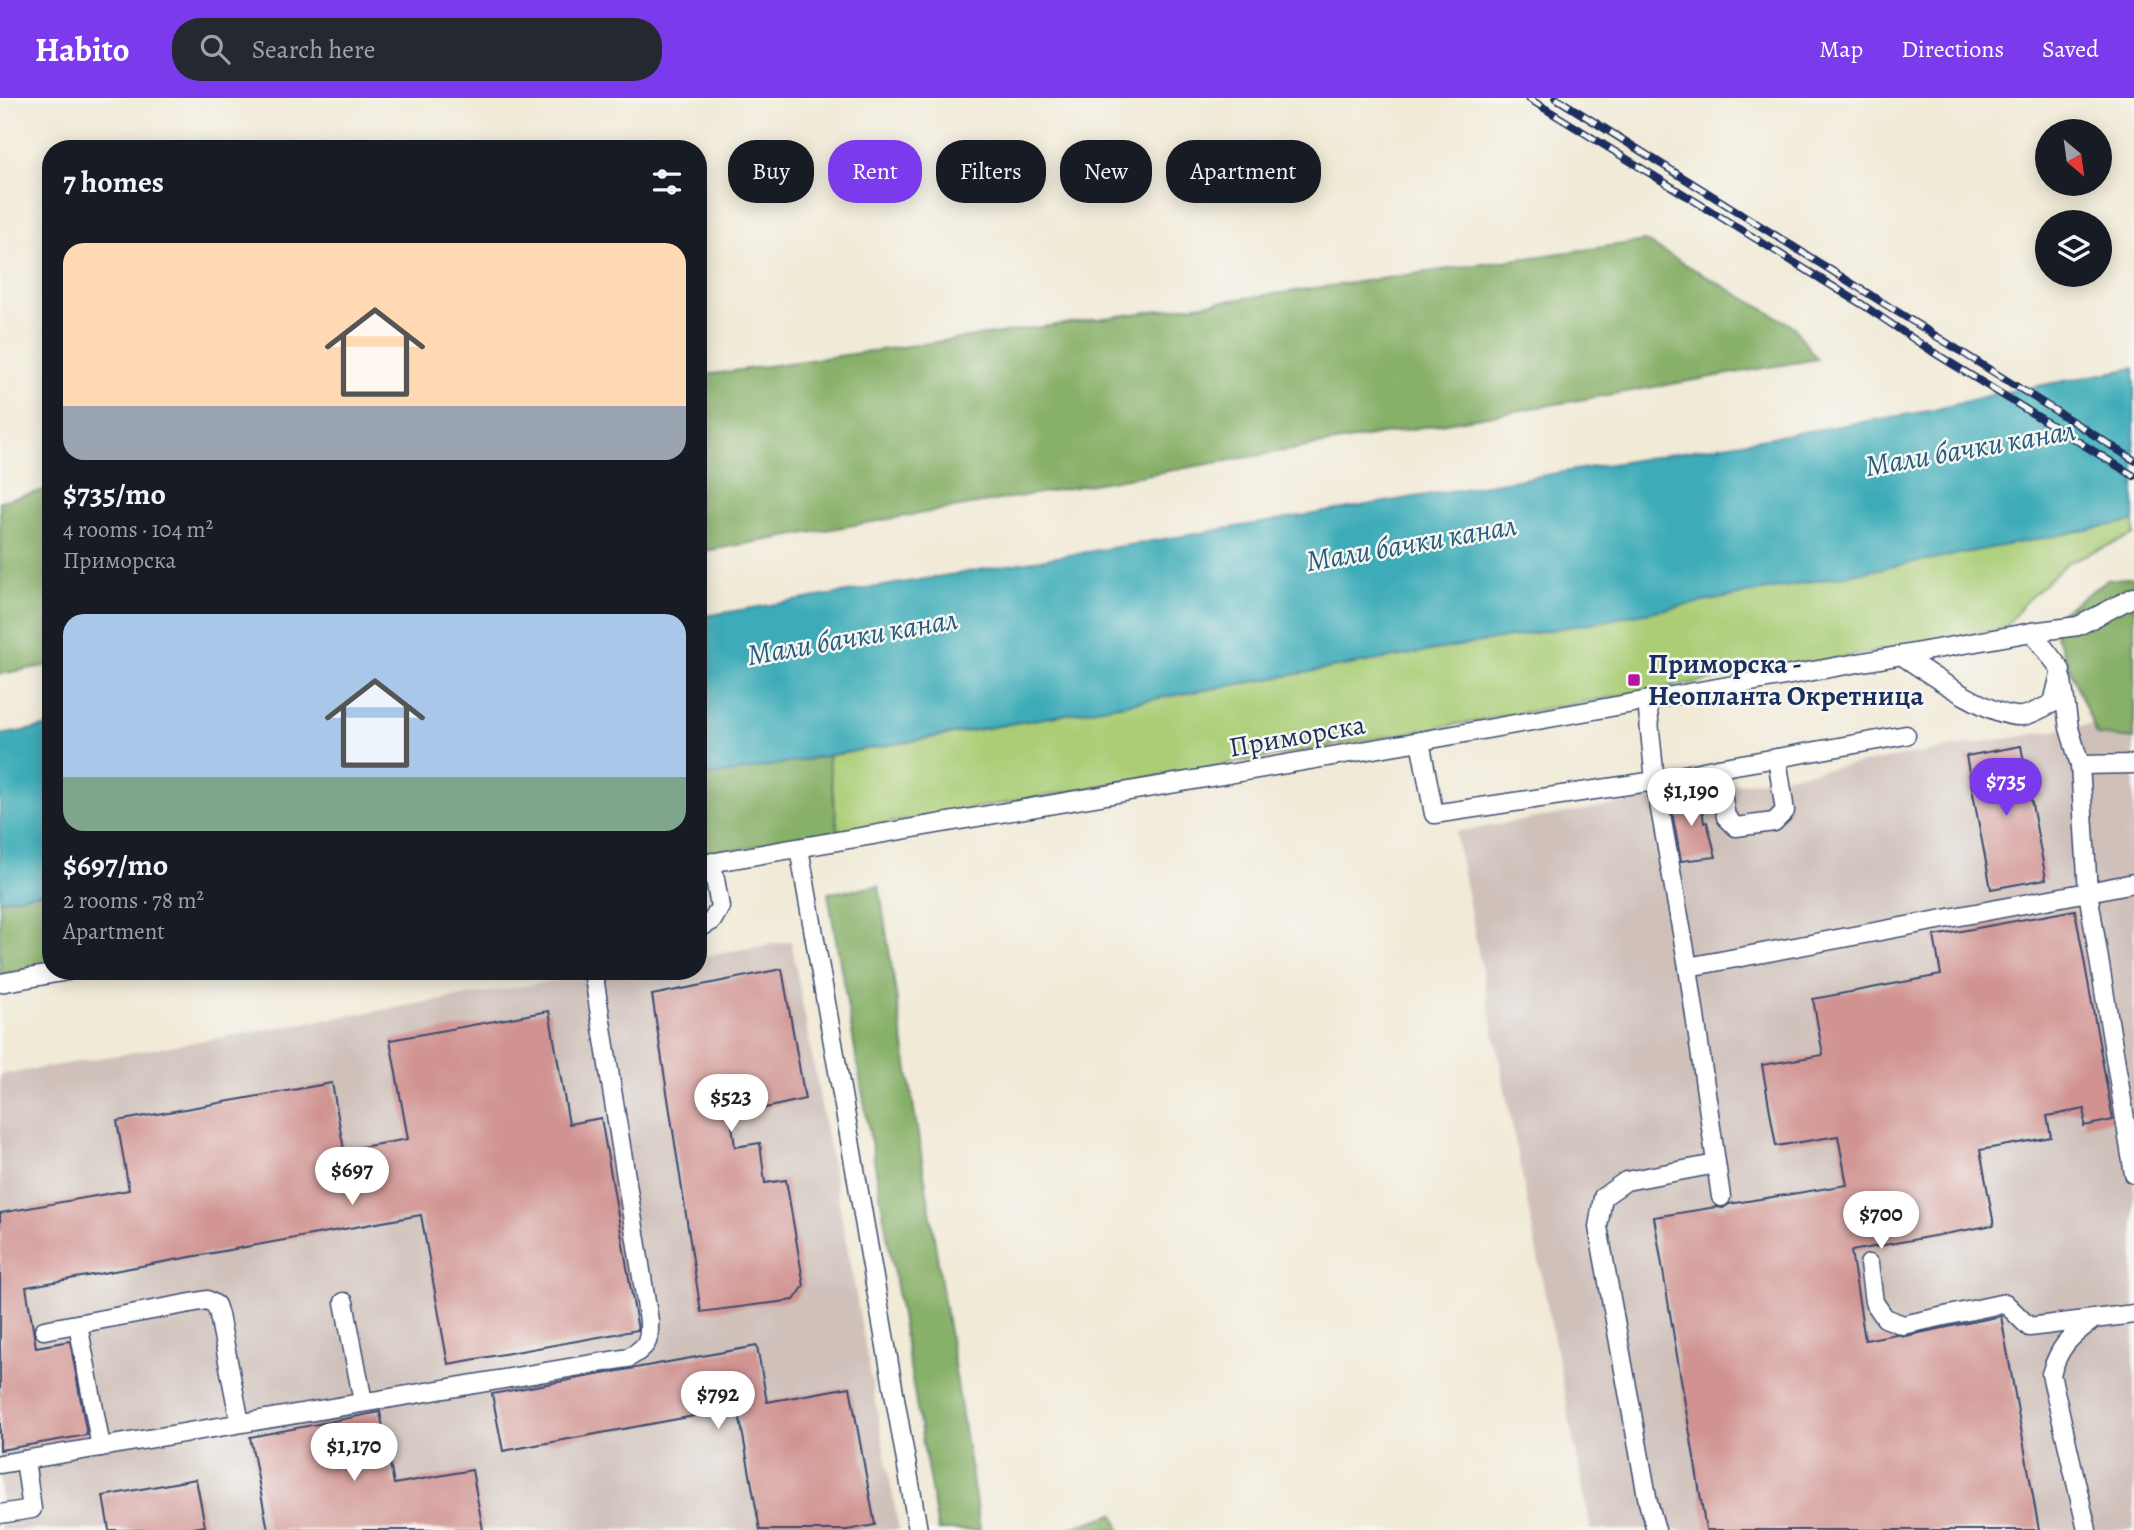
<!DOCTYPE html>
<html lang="en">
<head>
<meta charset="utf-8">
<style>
	:root { --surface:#171b24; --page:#242831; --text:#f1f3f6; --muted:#9ea1a6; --accent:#7c3aed }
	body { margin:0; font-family:Alegreya,serif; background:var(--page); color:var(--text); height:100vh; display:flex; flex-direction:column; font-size:26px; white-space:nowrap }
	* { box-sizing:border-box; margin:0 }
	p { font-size:23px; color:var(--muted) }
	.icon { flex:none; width:38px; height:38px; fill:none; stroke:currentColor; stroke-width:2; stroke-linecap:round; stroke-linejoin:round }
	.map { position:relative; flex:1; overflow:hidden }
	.side { position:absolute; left:42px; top:42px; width:665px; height:840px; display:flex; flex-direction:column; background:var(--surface); border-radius:28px; box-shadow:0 4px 18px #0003 }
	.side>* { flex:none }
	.hud { position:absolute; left:728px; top:42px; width:665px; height:63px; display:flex; gap:14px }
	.needle { width:46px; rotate:151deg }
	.controls { position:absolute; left:2035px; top:21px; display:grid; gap:14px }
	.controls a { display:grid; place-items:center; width:77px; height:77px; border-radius:50%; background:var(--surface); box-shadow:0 4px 18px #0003; font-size:35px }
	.price { position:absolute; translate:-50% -60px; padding:0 16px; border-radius:24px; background:#fff; color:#222; font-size:23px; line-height:46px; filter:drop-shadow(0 2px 4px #0008) }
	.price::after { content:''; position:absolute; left:50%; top:42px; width:21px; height:16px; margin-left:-10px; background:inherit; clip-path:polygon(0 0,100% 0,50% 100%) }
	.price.active { background:var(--accent); color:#fff }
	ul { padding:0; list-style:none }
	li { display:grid; align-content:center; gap:14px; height:371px; padding:0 21px }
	li span { display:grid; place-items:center; height:217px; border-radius:21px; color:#555 }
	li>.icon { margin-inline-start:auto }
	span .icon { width:126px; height:126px; fill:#fffc; stroke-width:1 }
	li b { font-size:30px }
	h2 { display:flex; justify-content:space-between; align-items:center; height:84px; padding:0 21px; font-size:30px }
	.pill { padding:0 24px; border-radius:28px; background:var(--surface); box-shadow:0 4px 18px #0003; font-size:24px; line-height:63px }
	.pill.active { background:var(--accent); color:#fff }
	header { display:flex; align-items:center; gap:42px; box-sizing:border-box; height:98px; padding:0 35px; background:var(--accent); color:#fff }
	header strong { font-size:33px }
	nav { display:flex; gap:38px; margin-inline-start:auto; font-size:24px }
	.search { width:490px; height:63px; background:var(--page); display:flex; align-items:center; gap:18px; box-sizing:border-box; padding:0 24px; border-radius:28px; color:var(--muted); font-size:26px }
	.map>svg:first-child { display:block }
</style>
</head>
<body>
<header>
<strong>Habito</strong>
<div class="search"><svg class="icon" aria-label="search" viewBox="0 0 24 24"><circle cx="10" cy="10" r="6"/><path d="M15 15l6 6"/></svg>Search here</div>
<nav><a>Map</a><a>Directions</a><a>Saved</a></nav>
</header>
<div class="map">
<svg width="2134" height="1432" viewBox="0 0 2134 1432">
	<rect width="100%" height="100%" fill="#f6f6f2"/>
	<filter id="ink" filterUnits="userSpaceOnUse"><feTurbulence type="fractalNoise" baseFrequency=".0143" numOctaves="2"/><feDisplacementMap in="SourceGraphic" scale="14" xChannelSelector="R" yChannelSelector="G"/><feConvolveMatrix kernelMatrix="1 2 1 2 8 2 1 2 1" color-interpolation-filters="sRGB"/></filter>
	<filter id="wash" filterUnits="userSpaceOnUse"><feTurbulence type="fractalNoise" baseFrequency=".00686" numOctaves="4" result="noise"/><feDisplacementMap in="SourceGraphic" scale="28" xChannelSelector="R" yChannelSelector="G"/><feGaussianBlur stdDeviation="1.57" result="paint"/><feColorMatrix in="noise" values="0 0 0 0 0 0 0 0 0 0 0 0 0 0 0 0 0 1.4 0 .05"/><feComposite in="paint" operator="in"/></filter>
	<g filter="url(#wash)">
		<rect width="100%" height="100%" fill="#f1ead7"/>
		<g fill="#cfc0ba">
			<path d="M2087 627 2134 629V1432H1591L1455 734Z"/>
			<path d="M791 843 899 1432H0V977L612 873H698V859Z"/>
		</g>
		<path fill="#aacd76" stroke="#627e6a" stroke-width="2" d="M2134 423V437L2068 464 2025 504 2004 531 838 734 828 658 1602 523Z"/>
		<g fill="#87b067" stroke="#517062" stroke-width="2">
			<path d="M1645 143 1793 228 1817 261 698 454V278Z"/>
			<path d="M51 391V567L0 576V403Z"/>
			<path d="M2134 479V641L2097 637 2050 522 2107 482Z"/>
			<path d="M828 658 838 734 698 758V680Z"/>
			<path d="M879 788 980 1432H938L828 795Z"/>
			<path d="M51 793V868L0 877V802Z"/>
			<path d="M1114 1416 1120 1432H1064Z"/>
		</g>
		<g fill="#3cacb8" stroke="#2c6e8b" stroke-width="2">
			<path d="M2134 270V423L1602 523 698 680V519L1934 312 1994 296Z"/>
			<path d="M51 628V793L0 802V637Z"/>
		</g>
		<g id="blocks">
			<g fill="#d09391">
				<path d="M2021 648 2046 781 1991 791 1966 658Z"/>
				<path d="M1700 695 1704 725 1707 724 1716 759 1681 763 1669 698Z"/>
				<path d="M2075 812 2113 1022 2084 1028 2085 1011 2047 1018 2051 1039 1980 1052 1994 1127 1851 1153 1865 1242 1896 1236 1905 1238 2001 1218 2039 1432H1706L1654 1119 1716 1109 1723 1110 1729 1106 1847 1087 1838 1038 1776 1048 1762 967 1823 957 1813 901 1941 877 1934 838Z"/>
				<path d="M782 871 805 1001 761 1011 757 986 727 991 735 1049 760 1045 765 1085 786 1082 804 1188 794 1202 701 1214 652 897Z"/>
				<path d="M549 913 569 1026 601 1020 638 1232 448 1266 421 1117 26 1189 36 1249 70 1243 87 1337 0 1352V1115L129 1092 117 1023 332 985 344 1052 408 1041 390 942Z"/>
				<path d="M757 1248 767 1304 850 1289 875 1427 847 1432H760L738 1310 503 1353 492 1296Z"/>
				<path d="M380 1314 394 1386 472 1372 483 1432H268L250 1339Z"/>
				<path d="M196 1381 205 1428 183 1432H109L103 1398Z"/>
			</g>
		</g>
	</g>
	<g filter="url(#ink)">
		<use href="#blocks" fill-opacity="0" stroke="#3b4b70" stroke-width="2"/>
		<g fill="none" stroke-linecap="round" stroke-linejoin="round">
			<g stroke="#3b4b70" stroke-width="21">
				<g id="minor">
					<path d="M2032 534 2078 528 2134 499"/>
					<path d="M1906 637 1777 660 1785 713 1774 724 1736 729 1726 719 1718 670 1655 683 1688 869 2088 794 2080 667 2069 630 2062 582"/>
					<path d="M1420 643 1434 716 1655 683 1647 603"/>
					<path d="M2080 667 2134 666"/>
					<path d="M1718 670 1777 660"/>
					<path d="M799 750 918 1432"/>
					<path d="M698 767 1420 643 2032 534 2061 572 2053 605C2044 609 2031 617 2022 618 1993 621 1928 575 1904 559"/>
					<path d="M2134 785 2088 794 2134 1076"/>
					<path d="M698 831 712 823 720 809 712 764"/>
					<path d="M1688 869 1721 1099"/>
					<path d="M0 885 68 873"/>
					<path d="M1869 1166 1874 1204 1885 1220 1903 1227 2005 1205 2029 1229 2134 1216"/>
					<path d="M344 1204 363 1304"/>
					<path d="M78 1226 101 1349"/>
					<path d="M44 1232 207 1202 216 1207 219 1217 240 1325"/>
					<path d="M0 1366 628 1260C647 1249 650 1244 649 1223L593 873"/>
					<path d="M0 1416 32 1411 25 1362"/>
					<path d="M1656 1432 1648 1404 1598 1129 1603 1099 1626 1083 1716 1066"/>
					<path d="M2087 1432 2051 1276C2059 1250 2068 1240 2090 1224"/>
				</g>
			</g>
			<use href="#minor" stroke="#fff" stroke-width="18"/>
			<g stroke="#1b2f5e" stroke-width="8">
				<g id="rail">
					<path d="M1528 0 1863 207 1933 254 2134 378"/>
					<path d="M1556 0 2134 362"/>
				</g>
			</g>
			<use href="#rail" stroke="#f6f6f2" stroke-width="5" stroke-dasharray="16" stroke-linecap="butt"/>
		</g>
	</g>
	<rect fill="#b5179e" stroke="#f6f6f2" stroke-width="2.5" x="1627" y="575" width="14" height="14" rx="3.5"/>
	<g text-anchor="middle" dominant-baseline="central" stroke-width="5" stroke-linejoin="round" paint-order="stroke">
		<g font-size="28" font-weight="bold" fill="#1b2f5e" stroke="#f6f6f2" text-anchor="start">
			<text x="1648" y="566">Приморска -<tspan x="1648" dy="32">Неопланта Окретница</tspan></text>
		</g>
		<g font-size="28" fill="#1b2f5e" stroke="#f6f6f2">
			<text transform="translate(1297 638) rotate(-10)">Приморска</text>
		</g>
		<g font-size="30" font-style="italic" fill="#275b7e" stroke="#f6f6f2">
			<text transform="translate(1970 350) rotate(-10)">Мали бачки канал</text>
			<text transform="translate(1411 445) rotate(-10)">Мали бачки канал</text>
			<text transform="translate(852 539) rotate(-10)">Мали бачки канал</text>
		</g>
	</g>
</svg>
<div class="controls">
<a><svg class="needle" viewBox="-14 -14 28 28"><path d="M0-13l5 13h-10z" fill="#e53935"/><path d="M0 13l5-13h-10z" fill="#9ea1a6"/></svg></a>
<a><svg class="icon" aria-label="layers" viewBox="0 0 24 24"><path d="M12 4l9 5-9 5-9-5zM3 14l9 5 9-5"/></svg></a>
</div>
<b class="price active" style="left:2006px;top:720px">$735</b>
<b class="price" style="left:1691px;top:730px">$1,190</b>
<b class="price" style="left:731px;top:1036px">$523</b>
<b class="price" style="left:352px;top:1109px">$697</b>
<b class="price" style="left:1881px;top:1153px">$700</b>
<b class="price" style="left:718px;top:1333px">$792</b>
<b class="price" style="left:354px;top:1385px">$1,170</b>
<div class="hud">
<a class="pill">Buy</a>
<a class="pill active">Rent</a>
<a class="pill">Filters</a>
<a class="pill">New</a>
<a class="pill">Apartment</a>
</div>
<section class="side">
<h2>7 homes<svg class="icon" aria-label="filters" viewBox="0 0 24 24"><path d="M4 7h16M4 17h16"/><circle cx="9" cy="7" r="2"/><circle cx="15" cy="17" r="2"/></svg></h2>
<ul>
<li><span style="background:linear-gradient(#ffd9b3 75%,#9aa5b1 0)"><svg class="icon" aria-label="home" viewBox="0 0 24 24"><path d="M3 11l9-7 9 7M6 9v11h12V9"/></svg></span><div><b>$735/mo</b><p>4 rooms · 104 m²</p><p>Приморска</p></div></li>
<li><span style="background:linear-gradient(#a9c7e8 75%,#7fa58c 0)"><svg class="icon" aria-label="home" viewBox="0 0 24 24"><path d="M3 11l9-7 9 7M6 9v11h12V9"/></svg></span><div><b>$697/mo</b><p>2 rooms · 78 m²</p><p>Apartment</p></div></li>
</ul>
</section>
</div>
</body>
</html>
